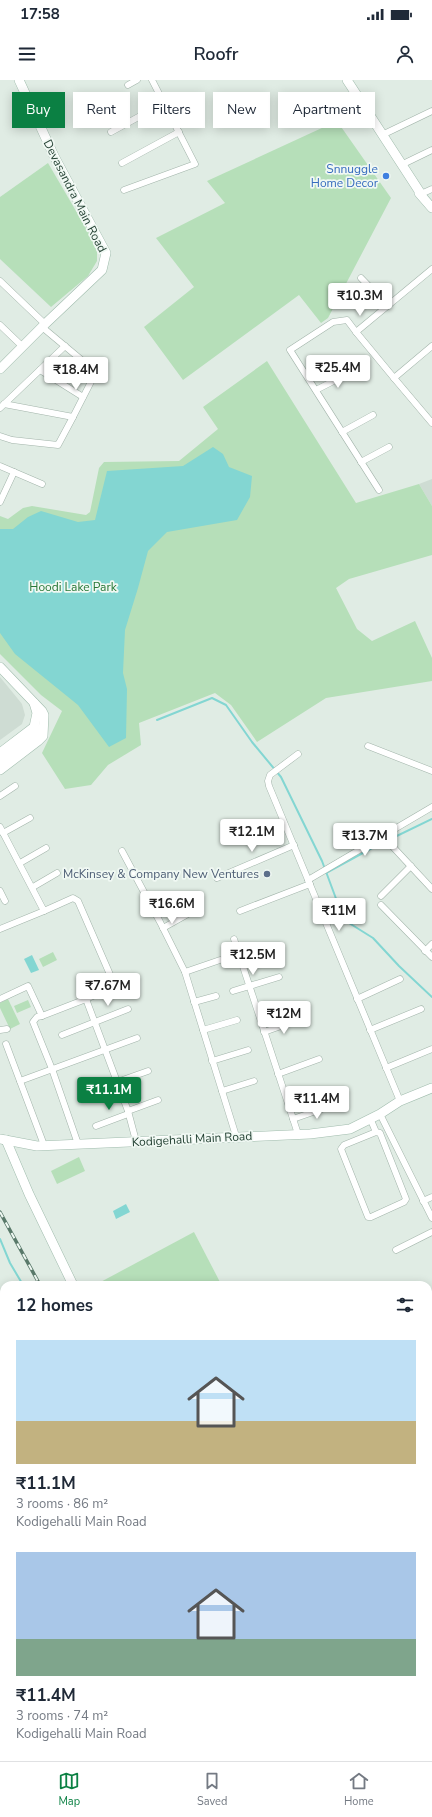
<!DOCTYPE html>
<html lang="en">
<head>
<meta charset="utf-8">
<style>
	:root { --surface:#fff; --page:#f6f6f7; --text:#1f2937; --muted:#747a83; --line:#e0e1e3; --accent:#0b8043 }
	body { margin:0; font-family:"Nunito Sans",sans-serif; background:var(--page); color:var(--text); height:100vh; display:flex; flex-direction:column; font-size:15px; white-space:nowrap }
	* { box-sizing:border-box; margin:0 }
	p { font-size:13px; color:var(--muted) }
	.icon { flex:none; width:22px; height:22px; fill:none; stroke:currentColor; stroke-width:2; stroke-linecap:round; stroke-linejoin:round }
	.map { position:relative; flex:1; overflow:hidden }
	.drawer { position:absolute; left:0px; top:1201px; width:432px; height:480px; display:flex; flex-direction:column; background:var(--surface); border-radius:12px 12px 0 0; box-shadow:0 2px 10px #0003 }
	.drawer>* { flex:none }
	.guide { position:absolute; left:12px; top:12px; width:408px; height:36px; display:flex; gap:8px }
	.price { position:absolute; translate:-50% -34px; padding:0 9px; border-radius:4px; background:#fff; color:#222; font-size:13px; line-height:26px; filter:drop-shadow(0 1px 2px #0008) }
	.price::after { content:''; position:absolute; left:50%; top:24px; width:12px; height:9px; margin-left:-6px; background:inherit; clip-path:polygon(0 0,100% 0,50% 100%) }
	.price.on { background:var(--accent); color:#fff }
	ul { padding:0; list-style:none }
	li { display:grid; align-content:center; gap:8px; height:212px; padding:0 16px }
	li span { display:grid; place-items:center; height:124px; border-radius:0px; color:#555 }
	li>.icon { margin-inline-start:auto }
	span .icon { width:72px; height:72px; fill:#fffc; stroke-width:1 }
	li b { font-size:17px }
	h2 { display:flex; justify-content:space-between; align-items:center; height:48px; padding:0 16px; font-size:17px }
	.tag { padding:0 14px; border-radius:0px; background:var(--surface); box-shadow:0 2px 10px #0003; font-size:14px; line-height:36px }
	.tag.on { background:var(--accent); color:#fff }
	.status { display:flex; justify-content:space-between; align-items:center; height:28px; padding:0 20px; background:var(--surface); direction:ltr }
	.status svg { height:11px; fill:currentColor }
	header { display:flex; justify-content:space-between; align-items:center; height:52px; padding:0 16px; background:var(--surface); font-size:18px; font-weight:600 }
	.dock { display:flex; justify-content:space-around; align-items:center; height:56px; border-top:1px solid var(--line); background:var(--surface); font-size:11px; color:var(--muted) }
	.dock a { display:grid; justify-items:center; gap:2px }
	.dock .on { color:var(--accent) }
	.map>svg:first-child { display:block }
</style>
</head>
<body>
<div class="status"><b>17:58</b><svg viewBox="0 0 49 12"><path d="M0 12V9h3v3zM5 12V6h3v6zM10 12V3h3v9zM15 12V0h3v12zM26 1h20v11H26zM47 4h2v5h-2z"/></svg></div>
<header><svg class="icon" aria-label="menu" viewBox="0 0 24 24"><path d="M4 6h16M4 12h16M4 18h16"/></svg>Roofr<svg class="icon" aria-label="person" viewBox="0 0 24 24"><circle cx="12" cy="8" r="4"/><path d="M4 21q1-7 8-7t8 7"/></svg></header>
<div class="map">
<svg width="432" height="1681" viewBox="0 0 432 1681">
	<rect width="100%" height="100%" fill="#e0ece4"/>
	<g fill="#cedcd3">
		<path d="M432 399V426L419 404Z"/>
		<path d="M0 597 22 624 25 635 22 644 0 660Z"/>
		<path d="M428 1504H432V1557L428 1551Z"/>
	</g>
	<g fill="#b6dfb9">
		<path d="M337 41 391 118 328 238 321 243 299 215 183 300 144 247 194 207 156 158 225 123 207 101Z"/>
		<path d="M48 83 97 167V181L88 196 51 227 0 179V117Z"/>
		<path d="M267 281 356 423 419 404 432 426V475L349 499 336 508 357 549 372 561 415 541 432 578V601L326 618 257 662 231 625 215 613 139 643 141 665 108 685 91 705 65 709 42 673 62 631 41 615 0 574V436L8 439 23 428 32 426 86 435 90 432 99 388 104 382 179 381 218 349 203 327Z"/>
		<path d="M53 872 57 880 43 887 39 879Z"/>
		<path d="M8 919 20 944 10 949 0 928V923Z"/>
		<path d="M28 920 31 927 17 933 14 926Z"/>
		<path d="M79 1077 85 1091 57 1104 51 1091Z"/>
		<path d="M194 1152 221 1204 219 1205H95Z"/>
		<path d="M432 1278V1504H428V1279Z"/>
		<path d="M4 1598V1677H296V1681H0V1600Z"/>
	</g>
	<g fill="#83d6d2">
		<path d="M213 367 223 374 229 387 252 396 250 417 237 440 167 452 148 471 138 508 125 550 123 593 127 609 126 658 109 667 78 625 15 574 0 553V449H13L28 437 41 431 78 442 95 440 107 391 183 386Z"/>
		<path d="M32 875 39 890 31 893 24 879Z"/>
		<path d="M126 1124 130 1132 116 1139 113 1131Z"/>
	</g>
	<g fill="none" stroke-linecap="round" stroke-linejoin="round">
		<g stroke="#83d6d2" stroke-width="2">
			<path d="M157 640 212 618 226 625 252 662 281 697 322 781 341 832 349 843 373 858 399 886 432 917"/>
			<path d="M326 793 372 768 432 739"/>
			<path d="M0 1159 10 1183 23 1205"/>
			<path d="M428 1535 432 1534"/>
			<path d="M0 1621 4 1619"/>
		</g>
		<g stroke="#a2b4aa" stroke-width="7">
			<g id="street">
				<path d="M128 5 137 0"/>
				<path d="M111 52 164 23"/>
				<path d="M382 55 432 31"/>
				<path d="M122 83 179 52"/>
				<path d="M401 85 432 70"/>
				<path d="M124 110 195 84 152 0"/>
				<path d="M421 114 432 109"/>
				<path d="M361 198 388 226"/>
				<path d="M0 201 45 244"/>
				<path d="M0 245 23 267"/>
				<path d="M356 252 347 240 333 242 290 270 379 410"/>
				<path d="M432 266 394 298 432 343"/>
				<path d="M40 290 83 317"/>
				<path d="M394 298 356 252 432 189"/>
				<path d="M316 310 351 292"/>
				<path d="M4 324 73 337 96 292 42 247"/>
				<path d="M0 328 65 266"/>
				<path d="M342 352 373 335"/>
				<path d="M0 356 12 360 58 365 73 337"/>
				<path d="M361 382 389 367"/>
				<path d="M0 386 42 404"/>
				<path d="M0 422 14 392"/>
				<path d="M368 666 432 691"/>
				<path d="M298 674 270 695 268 701 269 706 400 1021"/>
				<path d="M0 716 15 706"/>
				<path d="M0 747 44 831 73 818 78 821 115 906 86 919 42 936 28 906 0 919"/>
				<path d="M3 753 30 738"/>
				<path d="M393 767 432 809"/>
				<path d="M122 771 160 842 185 892 236 1056"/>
				<path d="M20 783 46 768"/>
				<path d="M217 798 294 765"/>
				<path d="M308 800 432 727"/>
				<path d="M33 807 57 793"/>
				<path d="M0 811 5 821"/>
				<path d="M381 816 411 786"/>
				<path d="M381 825 432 877"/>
				<path d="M240 831 310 804"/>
				<path d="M163 848 197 829"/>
				<path d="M0 849 44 831"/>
				<path d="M234 859 298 1054"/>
				<path d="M425 871 432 864"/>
				<path d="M185 892 220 880"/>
				<path d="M233 911 279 897"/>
				<path d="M86 919 128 1031 136 1061"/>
				<path d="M357 919 400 899"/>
				<path d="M194 922 216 916"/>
				<path d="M42 936 37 937 33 942 52 989 78 1064"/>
				<path d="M0 950 7 949"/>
				<path d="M203 950 237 940"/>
				<path d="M370 950 421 929"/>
				<path d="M264 952 298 940"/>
				<path d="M62 955 128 929"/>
				<path d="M6 964 44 1065"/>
				<path d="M212 981 248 970"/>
				<path d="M386 988 432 969"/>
				<path d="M278 994 319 979"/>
				<path d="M20 1001 137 958"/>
				<path d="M117 1002 148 991"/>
				<path d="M222 1011 254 1001"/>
				<path d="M83 1016 84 1012 86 1010 116 999"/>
				<path d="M128 1031 158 1020"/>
				<path d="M380 1034 432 1138"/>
				<path d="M370 1038 376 1052 380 1053 406 1119 404 1122 371 1137H368L341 1069 344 1065 376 1052"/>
				<path d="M293 1039 336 1024"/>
				<path d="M96 1046 128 1034"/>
				<path d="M423 1121 432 1117"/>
				<path d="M396 1170 432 1152"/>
				<path d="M428 1237 432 1245"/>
				<path d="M0 1277 4 1274"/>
				<path d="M0 1329 4 1335"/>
				<path d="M0 1396 4 1394"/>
			</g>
		</g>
		<g stroke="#a0bcad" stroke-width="10">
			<g id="secondary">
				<path d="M347 0 421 114 419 113 432 128"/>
				<path d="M0 289 45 244 102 190 106 173 54 76 19 0"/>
				<path d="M0 587 42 631 44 635 43 656 38 661 0 690"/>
				<path d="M0 673 34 647 37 633 34 623"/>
				<path d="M0 681 37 654 41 649"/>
				<path d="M0 1059 37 1066 310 1054 350 1049 380 1034 400 1021 432 1008"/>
				<path d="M6 1060 29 1114 73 1205"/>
				<path d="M428 1604 432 1608"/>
			</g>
		</g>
		<use href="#street" stroke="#fff" stroke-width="6"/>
		<use href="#secondary" stroke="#fff" stroke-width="9"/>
		<g stroke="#59796a" stroke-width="3.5">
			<g id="rail">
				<path d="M0 1132 40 1205"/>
				<path d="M428 1665 432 1668"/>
			</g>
		</g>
		<use href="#rail" stroke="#f0f8f3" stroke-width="2" stroke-dasharray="6" stroke-linecap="butt"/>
	</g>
	<circle fill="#3f7fe0" stroke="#f0f8f3" stroke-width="1.5" cx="386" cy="96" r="4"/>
	<circle fill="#5c6f8a" stroke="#f0f8f3" stroke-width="1.5" cx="267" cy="794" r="4"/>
	<g text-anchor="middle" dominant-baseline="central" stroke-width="3.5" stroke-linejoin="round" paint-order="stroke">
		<g font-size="12" fill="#366cbe" stroke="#f0f8f3" text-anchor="end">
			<text x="378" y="89">Snnuggle<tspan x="378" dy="14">Home Decor</tspan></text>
		</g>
		<g font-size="12" fill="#1f3d2f" stroke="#f0f8f3">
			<text transform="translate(75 116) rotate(63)">Devasandra Main Road</text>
			<text transform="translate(192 1059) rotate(-3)">Kodigehalli Main Road</text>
		</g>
		<g font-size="12" fill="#267736" stroke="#f0f8f3">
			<text x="73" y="507">Hoodi Lake Park</text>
		</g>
		<g font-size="12" fill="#4e5e75" stroke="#f0f8f3" text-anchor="end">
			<text x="259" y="794">McKinsey &amp; Company New Ventures</text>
		</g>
	</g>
</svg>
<b class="price" style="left:360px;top:237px">₹10.3M</b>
<b class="price" style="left:338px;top:309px">₹25.4M</b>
<b class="price" style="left:76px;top:311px">₹18.4M</b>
<b class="price" style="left:252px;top:773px">₹12.1M</b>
<b class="price" style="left:365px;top:777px">₹13.7M</b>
<b class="price" style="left:172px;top:845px">₹16.6M</b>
<b class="price" style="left:339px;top:852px">₹11M</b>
<b class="price" style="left:253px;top:896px">₹12.5M</b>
<b class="price" style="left:108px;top:927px">₹7.67M</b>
<b class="price" style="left:284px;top:955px">₹12M</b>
<b class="price on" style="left:109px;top:1031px">₹11.1M</b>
<b class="price" style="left:317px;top:1040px">₹11.4M</b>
<div class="guide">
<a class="tag on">Buy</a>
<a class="tag">Rent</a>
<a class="tag">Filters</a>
<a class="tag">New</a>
<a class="tag">Apartment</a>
</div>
<section class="drawer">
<h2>12 homes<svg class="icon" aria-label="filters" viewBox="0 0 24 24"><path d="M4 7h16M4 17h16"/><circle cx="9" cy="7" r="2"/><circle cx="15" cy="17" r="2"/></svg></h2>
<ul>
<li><span style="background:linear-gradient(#bfe0f5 65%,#c2b280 0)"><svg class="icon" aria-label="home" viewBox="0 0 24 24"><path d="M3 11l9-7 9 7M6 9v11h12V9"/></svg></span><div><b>₹11.1M</b><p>3 rooms · 86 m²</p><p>Kodigehalli Main Road</p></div></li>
<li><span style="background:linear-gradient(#a9c7e8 70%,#7fa58c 0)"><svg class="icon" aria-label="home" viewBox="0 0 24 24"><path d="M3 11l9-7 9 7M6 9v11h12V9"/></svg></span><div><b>₹11.4M</b><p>3 rooms · 74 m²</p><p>Kodigehalli Main Road</p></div></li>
</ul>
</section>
</div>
<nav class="dock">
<a class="on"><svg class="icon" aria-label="map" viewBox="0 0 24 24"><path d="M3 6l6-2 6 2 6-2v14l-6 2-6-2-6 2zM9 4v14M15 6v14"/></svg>Map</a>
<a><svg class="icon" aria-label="saved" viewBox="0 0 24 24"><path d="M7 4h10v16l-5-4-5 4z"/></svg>Saved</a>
<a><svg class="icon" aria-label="home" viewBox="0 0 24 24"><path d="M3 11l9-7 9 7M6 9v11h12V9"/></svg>Home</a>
</nav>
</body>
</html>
